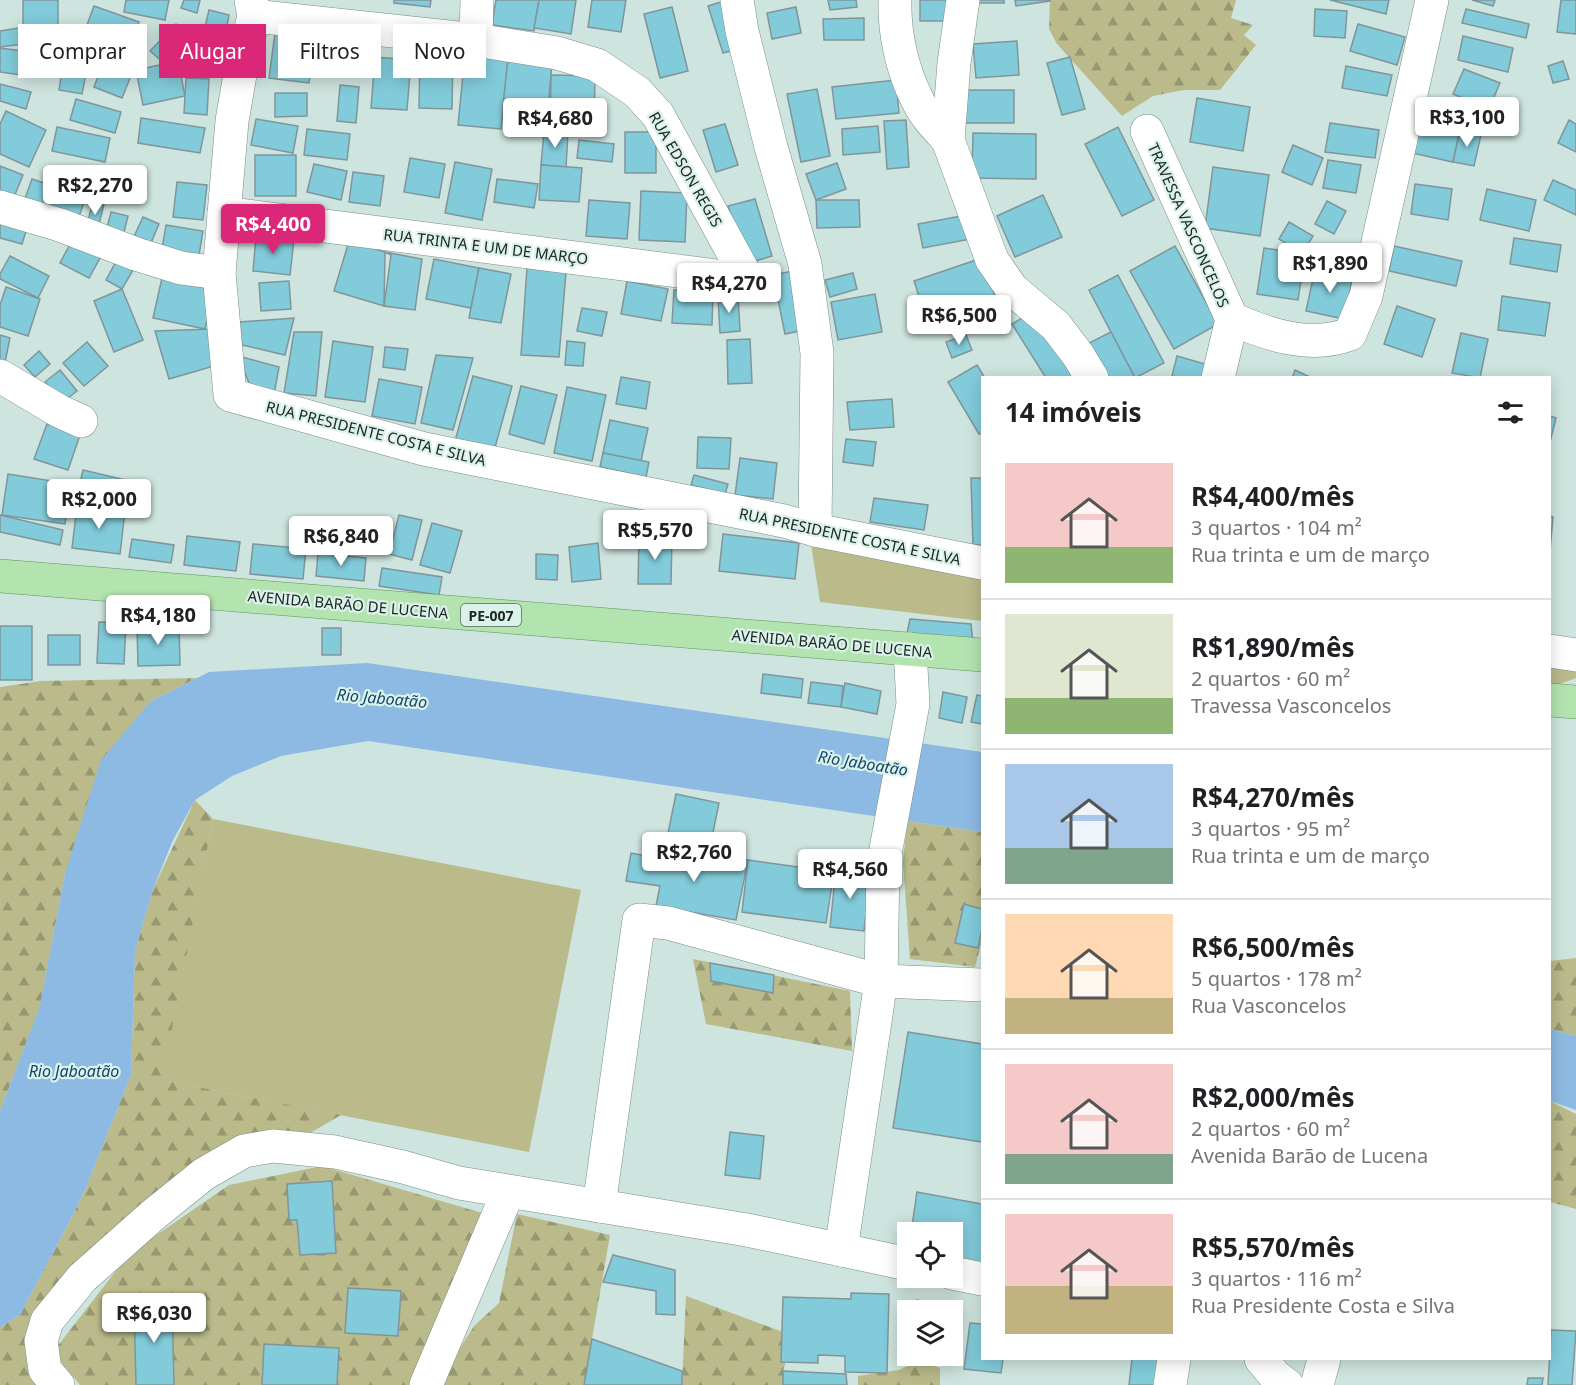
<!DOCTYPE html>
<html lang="pt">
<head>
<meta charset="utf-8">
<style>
	:root { --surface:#fff; --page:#f6f6f6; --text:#202124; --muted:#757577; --line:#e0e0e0; --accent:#db2777 }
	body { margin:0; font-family:"Noto Sans",sans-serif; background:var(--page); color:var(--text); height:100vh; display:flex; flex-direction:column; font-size:22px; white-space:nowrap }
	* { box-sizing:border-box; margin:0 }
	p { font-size:20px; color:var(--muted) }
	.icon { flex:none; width:33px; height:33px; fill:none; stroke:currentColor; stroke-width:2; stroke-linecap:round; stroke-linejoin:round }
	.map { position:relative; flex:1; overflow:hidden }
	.drawer { position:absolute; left:981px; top:376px; width:570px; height:984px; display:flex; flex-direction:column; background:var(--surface); border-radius:0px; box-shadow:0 3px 15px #0003 }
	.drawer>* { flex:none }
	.banner { position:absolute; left:18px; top:24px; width:570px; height:54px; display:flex; gap:12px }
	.controls { position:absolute; left:897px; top:1222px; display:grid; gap:12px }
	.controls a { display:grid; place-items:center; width:66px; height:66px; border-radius:0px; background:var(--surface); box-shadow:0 3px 15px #0003; font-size:30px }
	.price { position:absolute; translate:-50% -51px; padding:0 14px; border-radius:6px; background:#fff; color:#222; font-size:20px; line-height:39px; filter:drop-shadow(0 2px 3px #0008) }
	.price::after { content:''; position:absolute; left:50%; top:36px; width:18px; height:14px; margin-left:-9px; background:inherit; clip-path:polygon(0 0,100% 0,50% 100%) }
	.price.current { background:var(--accent); color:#fff }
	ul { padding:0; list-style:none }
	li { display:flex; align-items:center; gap:18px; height:150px; padding:0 24px }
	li+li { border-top:2px solid var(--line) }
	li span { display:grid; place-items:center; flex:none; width:168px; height:120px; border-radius:0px; color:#555 }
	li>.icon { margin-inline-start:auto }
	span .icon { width:72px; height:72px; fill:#fffc; stroke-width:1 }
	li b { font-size:26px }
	h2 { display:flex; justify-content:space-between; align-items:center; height:72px; padding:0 24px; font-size:26px }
	.chip { padding:0 21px; border-radius:0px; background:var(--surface); box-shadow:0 3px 15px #0003; font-size:21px; line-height:54px }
	.chip.current { background:var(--accent); color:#fff }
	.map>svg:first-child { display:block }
</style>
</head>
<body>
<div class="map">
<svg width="1576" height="1385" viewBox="0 0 1576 1385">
	<defs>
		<pattern id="forest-firs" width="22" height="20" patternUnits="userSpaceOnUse" patternTransform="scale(1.5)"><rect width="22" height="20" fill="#baba8b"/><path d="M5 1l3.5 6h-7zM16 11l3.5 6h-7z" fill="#979771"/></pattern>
	</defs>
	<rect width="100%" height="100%" fill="#cee4de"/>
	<g fill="#baba8b">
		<path d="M811 544 982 571V621L820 602Z"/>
		<path d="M1550 664 1576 671V678L1555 686 1550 685Z"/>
		<path d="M213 819 581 890 529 1152 161 1080Z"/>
	</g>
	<g fill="url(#forest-firs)">
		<path d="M1050 0H1236L1231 18 1253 25 1244 35 1256 45 1220 90H1184L1153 96 1122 116 1057 44 1049 29Z"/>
		<path d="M197 678 151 701 65 873 40 1007 0 1111V687L41 681Z"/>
		<path d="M195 800 213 819 162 1080 341 1115 305 1136 240 1138 46 1306 50 1385H0V1327L20 1315 66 1228 85 1190 131 1075 135 951 153 889Z"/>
		<path d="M907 821 982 832V940L975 967 910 959 903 862Z"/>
		<path d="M1576 958V1036L1550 1029V961Z"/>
		<path d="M693 959 850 991 852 1051 706 1024Z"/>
		<path d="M1550 1101 1576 1114V1209L1550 1202Z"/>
		<path d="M322 1166 482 1213 417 1385H80L53 1352 129 1254 229 1185Z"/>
		<path d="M517 1214 610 1235 584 1385H444L453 1359 474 1326 499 1303Z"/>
		<path d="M686 1296 794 1336 783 1371V1385H682Z"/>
		<path d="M918 1361 940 1368V1385H858V1376L899 1370Z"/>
	</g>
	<g fill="#8dbae3">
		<path d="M367 663 982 752V832L368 741 281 756 232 776 195 800 173 840 153 889 135 951 131 1075 85 1190 66 1228 20 1315 0 1327V1111L40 1006 65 873 101 760 151 701 209 672Z"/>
		<path d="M1550 1029 1576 1036V1110L1550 1101Z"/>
	</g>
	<g fill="#82cbda" stroke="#80959a" stroke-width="1.5">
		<path d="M23 0H58V26L23 27Z"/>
		<path d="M126 0H169L165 20 124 12Z"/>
		<path d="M184 0H200L197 13 181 8Z"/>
		<path d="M394 0H431L430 7 394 3Z"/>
		<path d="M496 0H539L534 31 492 25Z"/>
		<path d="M539 0H576L571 34 534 28Z"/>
		<path d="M592 0H626L621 32 588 27Z"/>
		<path d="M828 0H856L857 7 830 10Z"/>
		<rect x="920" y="0" width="28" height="21"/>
		<rect x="978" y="0" width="26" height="3"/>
		<path d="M1015 0H1050V1L1016 6Z"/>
		<path d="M1330 0H1389L1386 14Z"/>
		<path d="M1472 0H1495L1493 6Z"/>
		<path d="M1561 0H1576V34L1557 32Z"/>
		<path d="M724 1 739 49 723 53 708 6Z"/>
		<path d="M94 6 139 22 130 49 84 33Z"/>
		<path d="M672 7 688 71 660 78 644 14Z"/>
		<path d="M796 7 801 33 772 39 767 13Z"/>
		<path d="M1315 9 1347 11 1345 38 1314 36Z"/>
		<path d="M1466 9 1529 24 1526 38 1462 23Z"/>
		<path d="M209 10 229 15 226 32 205 27Z"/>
		<path d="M864 18V40H824L823 19Z"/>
		<path d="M176 24 189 37 164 63 150 51Z"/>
		<path d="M1358 24 1405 37 1397 65 1350 51Z"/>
		<path d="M30 26 32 43 0 47V31Z"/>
		<path d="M275 33 316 38 309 83 269 78Z"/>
		<path d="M1463 36 1513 48 1508 72 1458 60Z"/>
		<path d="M1017 41 1019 75 976 78 973 44Z"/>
		<path d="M0 48 31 52 28 76 0 72Z"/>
		<rect x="346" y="50" width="16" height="20"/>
		<path d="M420 53 453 54 452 109 419 108Z"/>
		<path d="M465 54 508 59 501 129 458 125Z"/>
		<path d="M106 55 135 66 122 98 94 87Z"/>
		<path d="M375 57 411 60 407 110 371 108Z"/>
		<path d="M1070 57 1085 109 1062 115 1047 63Z"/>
		<path d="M508 59 552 63 548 109 503 105Z"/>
		<path d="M178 61 185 96 143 105 136 70Z"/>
		<path d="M1563 61 1569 79 1553 83 1548 66Z"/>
		<path d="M1346 66 1392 75 1387 96 1342 88Z"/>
		<path d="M1464 69 1500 83 1489 109 1453 94Z"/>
		<path d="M62 70 86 74 82 94 59 90Z"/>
		<path d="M551 75 595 76 594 133 550 132Z"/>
		<path d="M186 78 209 79 207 115 184 113Z"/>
		<path d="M896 80 899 113 836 119 832 87Z"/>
		<path d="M0 84 31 92 26 109 0 101Z"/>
		<path d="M340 85 359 87 356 123 337 121Z"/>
		<path d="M817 89 830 156 801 162 787 94Z"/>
		<rect x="963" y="90" width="51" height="33"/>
		<path d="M275 93H307V116L275 117Z"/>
		<path d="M1197 98 1250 107 1243 151 1190 142Z"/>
		<path d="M76 99 121 112 115 133 70 120Z"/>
		<path d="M6 111 46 130 29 167 0 154V124Z"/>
		<path d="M141 118 205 128 200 153 138 143Z"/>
		<path d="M256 119 298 126 293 153 251 145Z"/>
		<path d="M906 120 909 167 887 169 884 121Z"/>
		<path d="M1569 120 1576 124V152L1558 143Z"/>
		<path d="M1419 122 1460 130 1453 162 1412 153Z"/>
		<path d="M1330 123 1379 130 1375 158 1325 152Z"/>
		<path d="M725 124 738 165 716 172 703 130Z"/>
		<path d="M878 126 880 152 843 155 842 129Z"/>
		<path d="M57 127 110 138 105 162 52 151Z"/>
		<path d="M1118 127 1154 200 1122 216 1085 144Z"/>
		<path d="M307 129 350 134 347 160 304 155Z"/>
		<path d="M1460 130 1481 135 1474 166 1453 162Z"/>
		<path d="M544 131 568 133 566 167 541 165Z"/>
		<rect x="625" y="132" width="31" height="41"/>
		<path d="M973 133 1036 134V179L972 178Z"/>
		<path d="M579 140 614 144 612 162 577 158Z"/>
		<path d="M1293 145 1323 158 1312 185 1282 172Z"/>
		<rect x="255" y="155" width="41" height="41"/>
		<path d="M410 158 445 164 439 198 404 192Z"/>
		<path d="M1328 160 1361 165 1356 193 1323 188Z"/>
		<path d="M455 162 492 169 482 220 445 213Z"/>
		<path d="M837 163 846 189 816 200 806 174Z"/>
		<path d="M314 164 347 171 341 200 307 192Z"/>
		<path d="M541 165 582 168 579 202 539 200Z"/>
		<path d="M0 166 23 175 14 197 0 191Z"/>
		<path d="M1213 167 1269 175 1260 236 1205 228Z"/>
		<path d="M353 172 384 176 380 206 349 202Z"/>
		<path d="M32 179 86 197 77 222 23 204Z"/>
		<path d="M497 179 538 184 534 208 494 202Z"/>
		<path d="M1553 180 1576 190V215L1544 200Z"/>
		<rect x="119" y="181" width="23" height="21"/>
		<path d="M177 182 207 185 203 220 173 217Z"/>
		<path d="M1415 184 1452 189 1448 220 1411 214Z"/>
		<path d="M1487 189 1536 200 1529 231 1480 220Z"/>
		<path d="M641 191 687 193 685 242 639 240Z"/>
		<path d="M1043 195 1062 237 1015 257 997 216Z"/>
		<path d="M755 199 772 256 745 264 728 206Z"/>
		<path d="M589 200 630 203 627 239 586 236Z"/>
		<path d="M816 200H859L860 227 817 228Z"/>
		<path d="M93 201 104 204 97 232 86 229Z"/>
		<path d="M1327 201 1346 211 1334 234 1315 224Z"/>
		<path d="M111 212 128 216 122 240 105 236Z"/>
		<path d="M967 215 971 239 923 248 918 224Z"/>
		<path d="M143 217 159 224 148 250 131 243Z"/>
		<path d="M0 222 28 225 22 244 0 238Z"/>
		<path d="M1289 222 1313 236 1302 254 1279 239Z"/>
		<path d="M166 225 203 231 198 261 161 255Z"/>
		<path d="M76 233 105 249 89 278 60 263Z"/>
		<path d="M256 236 294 239 290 275 253 271Z"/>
		<path d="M1514 238 1561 245 1557 272 1510 264Z"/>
		<path d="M349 241 385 252 384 306 334 291Z"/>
		<path d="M1175 246 1218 324 1174 349 1130 271Z"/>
		<path d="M1394 246 1462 261 1456 286 1389 271Z"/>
		<path d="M1264 248 1305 254 1298 300 1257 294Z"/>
		<path d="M385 252 422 259 415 310 384 306 391 255Z"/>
		<path d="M10 256 49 276 38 298 0 279V274Z"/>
		<path d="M119 256 136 265 122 289 106 280Z"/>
		<path d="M982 258 999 307 930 330 914 281Z"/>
		<path d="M434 259 479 268 471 308 426 299Z"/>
		<path d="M479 268 511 274 501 323 469 318Z"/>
		<path d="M527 268 566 272 559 357 521 355Z"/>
		<path d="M1315 269 1353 276 1344 319 1306 311Z"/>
		<path d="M793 271 805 330 785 334 773 275Z"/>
		<path d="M853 273 857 289 830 297 825 280Z"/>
		<path d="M1118 275 1164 363 1135 378 1089 290Z"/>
		<path d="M162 278 214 290 205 329 153 318Z"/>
		<path d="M289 281 291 309 261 311 259 283Z"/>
		<path d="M627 281 668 289 661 321 621 314Z"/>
		<path d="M6 287 40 299 28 336 0 327V305Z"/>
		<path d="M122 289 143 340 114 352 94 301Z"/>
		<path d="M674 290 713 292 712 325 672 323Z"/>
		<path d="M875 294 882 332 838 340 831 302Z"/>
		<path d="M738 295 740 331 720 333 718 297Z"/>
		<path d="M1502 296 1550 303 1545 336 1498 330Z"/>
		<path d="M1397 306 1435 319 1422 357 1384 344Z"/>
		<path d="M582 308 607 312 602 336 577 331Z"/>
		<path d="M1032 312 1074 378H1046L1012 324Z"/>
		<path d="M294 318 285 355 242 345 239 322Z"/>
		<path d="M212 329 214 366 169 379 155 331Z"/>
		<path d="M294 332H322L316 396 284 393Z"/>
		<path d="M1111 332 1135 378H1102L1085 345Z"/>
		<path d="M1461 333 1488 339 1480 378 1452 373Z"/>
		<path d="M0 335 10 338 5 362 0 361Z"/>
		<path d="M966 335 972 350 952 358 946 342Z"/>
		<path d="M750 339 752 383 728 384 727 340Z"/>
		<path d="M333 341 373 347 365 402 325 397Z"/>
		<path d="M567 341 585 343 583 366 565 365Z"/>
		<path d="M87 342 108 366 84 386 63 363Z"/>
		<path d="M385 347 408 349 405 370 383 367Z"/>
		<path d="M39 351 50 364 35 377 24 365Z"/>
		<path d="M436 355 473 358 453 430 421 423Z"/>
		<path d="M238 356 279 367 274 395 249 383Z"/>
		<path d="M1177 356 1205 364 1202 378H1181L1172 376Z"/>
		<path d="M977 365 985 378H982V433L979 434 948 382Z"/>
		<path d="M60 370 77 391 62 403 45 382Z"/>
		<path d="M1295 370 1312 378H1292Z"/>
		<path d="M473 376 512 386 494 451 455 441Z"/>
		<path d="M621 377 650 382 646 409 616 404Z"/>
		<path d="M379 379 422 387 415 424 372 416Z"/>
		<path d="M521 386 557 395 544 444 509 434Z"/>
		<path d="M567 387 606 395 592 461 554 453Z"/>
		<path d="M892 399 894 427 850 430 847 402Z"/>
		<path d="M1550 416 1556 418 1550 442Z"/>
		<path d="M610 420 648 428 641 461 603 453Z"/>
		<path d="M47 424 80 435 68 470 34 459Z"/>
		<path d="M698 437 731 438 729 469 697 468Z"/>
		<path d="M846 439 876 442 873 466 843 462Z"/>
		<path d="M603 453 649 462 646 477 600 467Z"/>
		<path d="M740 458 777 463 773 499 735 495Z"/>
		<path d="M83 470 134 482 128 504 78 492Z"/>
		<path d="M8 474 71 484 65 524 2 515Z"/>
		<path d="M694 475 728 484 725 494 691 485Z"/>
		<path d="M971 478H982V545H973Z"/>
		<path d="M874 498 928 505 924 530 870 522Z"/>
		<path d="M77 506 125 511 120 554 72 548Z"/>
		<path d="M0 515 63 530 60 545 0 532Z"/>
		<path d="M399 515 422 520 412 560 389 554Z"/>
		<path d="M1550 516 1553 517 1550 551Z"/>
		<path d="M432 523 462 531 450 573 420 565Z"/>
		<path d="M723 534 799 543 795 579 719 571Z"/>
		<path d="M187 536 240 542 236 571 184 565Z"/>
		<path d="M639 537 672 538 671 584H638Z"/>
		<path d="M132 539 174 545 171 563 129 557Z"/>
		<path d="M598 543 601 579 572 582 569 547Z"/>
		<path d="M253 544 306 549 303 579 250 574Z"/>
		<path d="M318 553 366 558 364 581 316 576Z"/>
		<path d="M536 554 558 555 557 580 536 579Z"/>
		<path d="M382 568 442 577 439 595 379 586Z"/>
		<path d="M910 619 971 624 973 642 906 638Z"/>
		<path d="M99 622 126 623 124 664 97 663Z"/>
		<rect x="0" y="626" width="32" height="54"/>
		<path d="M179 626 180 665 138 666 137 627Z"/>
		<rect x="322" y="628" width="19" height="27"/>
		<rect x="48" y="635" width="32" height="30"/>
		<path d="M763 674 803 679 801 698 761 693Z"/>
		<path d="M811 682 843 686 841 707 808 703Z"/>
		<path d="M845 683 881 691 877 714 841 707Z"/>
		<path d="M943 692 967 697 962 723 939 718Z"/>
		<path d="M977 695 982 696V724L971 722Z"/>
		<path d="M676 794 719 803 709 852 666 843Z"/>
		<path d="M709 852 748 860 736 920 656 906 660 886 626 881 631 853 699 865Z"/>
		<path d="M748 860 834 872 826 923 742 912Z"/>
		<path d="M836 869 870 873 864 931 830 927Z"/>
		<path d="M964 904 982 909V929L978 948 955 943Z"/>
		<path d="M710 963 774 975 773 993 711 981Z"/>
		<path d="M908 1032 982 1044V1142L893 1128Z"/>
		<path d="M730 1132 764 1136 760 1179 725 1175Z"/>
		<path d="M332 1181 336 1253 300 1255 297 1220H289L287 1184Z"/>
		<path d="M917 1192 982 1204V1263L952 1257V1233H911Z"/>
		<path d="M613 1255 675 1270V1315L656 1314V1291L603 1282Z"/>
		<path d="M348 1288 401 1291 398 1336 345 1333Z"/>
		<path d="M851 1293 889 1294 887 1373 845 1372V1356L818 1355V1363L781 1362 783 1297 851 1299Z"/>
		<path d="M917 1300 948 1308 947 1311H914Z"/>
		<path d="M172 1303 174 1385H136L134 1304Z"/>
		<path d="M970 1323 982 1324V1359H1003L1001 1373 964 1369Z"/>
		<path d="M1551 1330 1576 1331 1572 1385H1548Z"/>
		<path d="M908 1337V1356H936L933 1365 902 1358Z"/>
		<path d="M592 1339 682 1371V1385H584Z"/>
		<path d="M264 1344 339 1348 337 1385H262Z"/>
		<path d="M1132 1359H1167L1163 1385H1129Z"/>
		<path d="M783 1371 846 1374 847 1385H783Z"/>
		<path d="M1528 1378H1543L1542 1385H1527Z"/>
	</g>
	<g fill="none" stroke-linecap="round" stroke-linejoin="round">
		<g stroke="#798d88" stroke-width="34">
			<g id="minor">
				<path d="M251 0 254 16 241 69 232 121 219 273 230 395 424 449 784 521 815 530 982 563"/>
				<path d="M737 0 742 31 771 147 805 264 817 353 815 530"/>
				<path d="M895 0C894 32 902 70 917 99 924 115 936 127 948 140"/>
				<path d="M963 0 954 63 948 140 992 260 1012 289 1056 326 1078 355 1092 378"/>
				<path d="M254 16 476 40 557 53 597 65 637 92 658 115 748 280"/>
				<path d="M476 40 477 0"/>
				<path d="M1147 131 1232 319 1218 378"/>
				<path d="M0 207 60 225 136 254 181 268 219 273"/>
				<path d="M224 213 748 280"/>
				<path d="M1232 319C1269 335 1310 349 1350 334L1366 296 1432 0"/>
				<path d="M0 376 59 411 81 421"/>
				<path d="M1550 651 1576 655"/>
				<path d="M599 1206 639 920 668 923 881 981 982 985"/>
				<path d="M841 1250 881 981 883 865 913 704 910 649"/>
				<path d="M952 1273 982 1279"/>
				<path d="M1261 1359 1275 1376 1287 1385"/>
				<path d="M58 1385 45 1370 41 1341 47 1321 82 1278 153 1215 204 1174 244 1151 273 1146 335 1152 403 1167 459 1183 747 1230 908 1264"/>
				<path d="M426 1385 508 1192"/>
				<path d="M1170 1385 1174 1359"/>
				<path d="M1317 1385 1324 1359"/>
			</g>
		</g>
		<g stroke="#5f965c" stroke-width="34">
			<g id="major">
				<path d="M0 576 982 655"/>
				<path d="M1550 700 1576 702"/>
			</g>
		</g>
		<use href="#minor" stroke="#fff" stroke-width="33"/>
		<use href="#major" stroke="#b3e3af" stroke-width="33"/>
	</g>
	<g text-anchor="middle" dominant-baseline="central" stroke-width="4.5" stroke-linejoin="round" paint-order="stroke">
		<rect fill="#dbf2eb" stroke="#586561" stroke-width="1.5" x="461" y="604" width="60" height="22" rx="4.5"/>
		<g font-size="14" font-weight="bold" fill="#202826">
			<text x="491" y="615">PE-007</text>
		</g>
		<g font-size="15" fill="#202826" stroke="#dbf2eb">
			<text transform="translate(686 169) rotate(60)">RUA EDSON REGIS</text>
			<text transform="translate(1189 225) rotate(66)">TRAVESSA VASCONCELOS</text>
			<text transform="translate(486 246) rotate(7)">RUA TRINTA E UM DE MARÇO</text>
			<text transform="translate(376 433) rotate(14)">RUA PRESIDENTE COSTA E SILVA</text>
			<text transform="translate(850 536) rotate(12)">RUA PRESIDENTE COSTA E SILVA</text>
			<text transform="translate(348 604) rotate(5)">AVENIDA BARÃO DE LUCENA</text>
			<text transform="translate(832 643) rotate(5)">AVENIDA BARÃO DE LUCENA</text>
		</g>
		<g font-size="16" font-style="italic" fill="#12456c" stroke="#dbf2eb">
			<text transform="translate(382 698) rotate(5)">Rio Jaboatão</text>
			<text transform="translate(863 763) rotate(9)">Rio Jaboatão</text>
			<text x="74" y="1071">Rio Jaboatão</text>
		</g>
	</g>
</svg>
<div class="controls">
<a><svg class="icon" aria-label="locate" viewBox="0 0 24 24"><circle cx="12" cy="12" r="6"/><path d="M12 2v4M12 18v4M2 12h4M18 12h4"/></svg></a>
<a><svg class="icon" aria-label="layers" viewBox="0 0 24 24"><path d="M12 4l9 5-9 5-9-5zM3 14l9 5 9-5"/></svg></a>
</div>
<b class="price" style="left:1467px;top:148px">R$3,100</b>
<b class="price" style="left:555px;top:149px">R$4,680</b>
<b class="price" style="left:95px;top:216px">R$2,270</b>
<b class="price current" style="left:273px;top:255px">R$4,400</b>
<b class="price" style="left:1330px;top:294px">R$1,890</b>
<b class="price" style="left:729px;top:314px">R$4,270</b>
<b class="price" style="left:959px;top:346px">R$6,500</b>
<b class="price" style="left:99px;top:530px">R$2,000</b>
<b class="price" style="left:655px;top:561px">R$5,570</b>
<b class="price" style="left:341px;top:567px">R$6,840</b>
<b class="price" style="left:158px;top:646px">R$4,180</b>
<b class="price" style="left:694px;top:883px">R$2,760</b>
<b class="price" style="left:850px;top:900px">R$4,560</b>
<b class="price" style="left:154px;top:1344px">R$6,030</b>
<div class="banner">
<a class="chip">Comprar</a>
<a class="chip current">Alugar</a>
<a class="chip">Filtros</a>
<a class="chip">Novo</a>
</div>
<section class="drawer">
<h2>14 imóveis<svg class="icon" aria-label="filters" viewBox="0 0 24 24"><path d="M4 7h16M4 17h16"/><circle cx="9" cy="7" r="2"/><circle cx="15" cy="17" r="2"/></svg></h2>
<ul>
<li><span style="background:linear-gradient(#f6c9c9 70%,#8fb573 0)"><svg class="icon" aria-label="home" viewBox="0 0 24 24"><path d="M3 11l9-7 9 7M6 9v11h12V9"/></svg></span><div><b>R$4,400/mês</b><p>3 quartos · 104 m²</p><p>Rua trinta e um de março</p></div></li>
<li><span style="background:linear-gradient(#dfe7d0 70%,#8fb573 0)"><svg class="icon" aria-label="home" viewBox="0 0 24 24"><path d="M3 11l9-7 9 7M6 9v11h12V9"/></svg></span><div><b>R$1,890/mês</b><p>2 quartos · 60 m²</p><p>Travessa Vasconcelos</p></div></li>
<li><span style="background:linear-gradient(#a9c7e8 70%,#7fa58c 0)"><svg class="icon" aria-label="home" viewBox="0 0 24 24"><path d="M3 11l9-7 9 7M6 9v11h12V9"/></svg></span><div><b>R$4,270/mês</b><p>3 quartos · 95 m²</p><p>Rua trinta e um de março</p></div></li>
<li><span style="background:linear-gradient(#ffd9b3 70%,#c2b280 0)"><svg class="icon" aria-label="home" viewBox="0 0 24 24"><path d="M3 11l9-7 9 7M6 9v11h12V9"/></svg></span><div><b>R$6,500/mês</b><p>5 quartos · 178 m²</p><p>Rua Vasconcelos</p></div></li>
<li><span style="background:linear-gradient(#f6c9c9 75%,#7fa58c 0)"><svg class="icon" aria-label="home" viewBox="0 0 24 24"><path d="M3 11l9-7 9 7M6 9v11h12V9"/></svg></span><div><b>R$2,000/mês</b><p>2 quartos · 60 m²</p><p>Avenida Barão de Lucena</p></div></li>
<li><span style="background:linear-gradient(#f6c9c9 60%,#c2b280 0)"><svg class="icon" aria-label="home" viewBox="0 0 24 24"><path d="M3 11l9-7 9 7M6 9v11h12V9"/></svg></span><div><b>R$5,570/mês</b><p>3 quartos · 116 m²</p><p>Rua Presidente Costa e Silva</p></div></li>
</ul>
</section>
</div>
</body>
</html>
